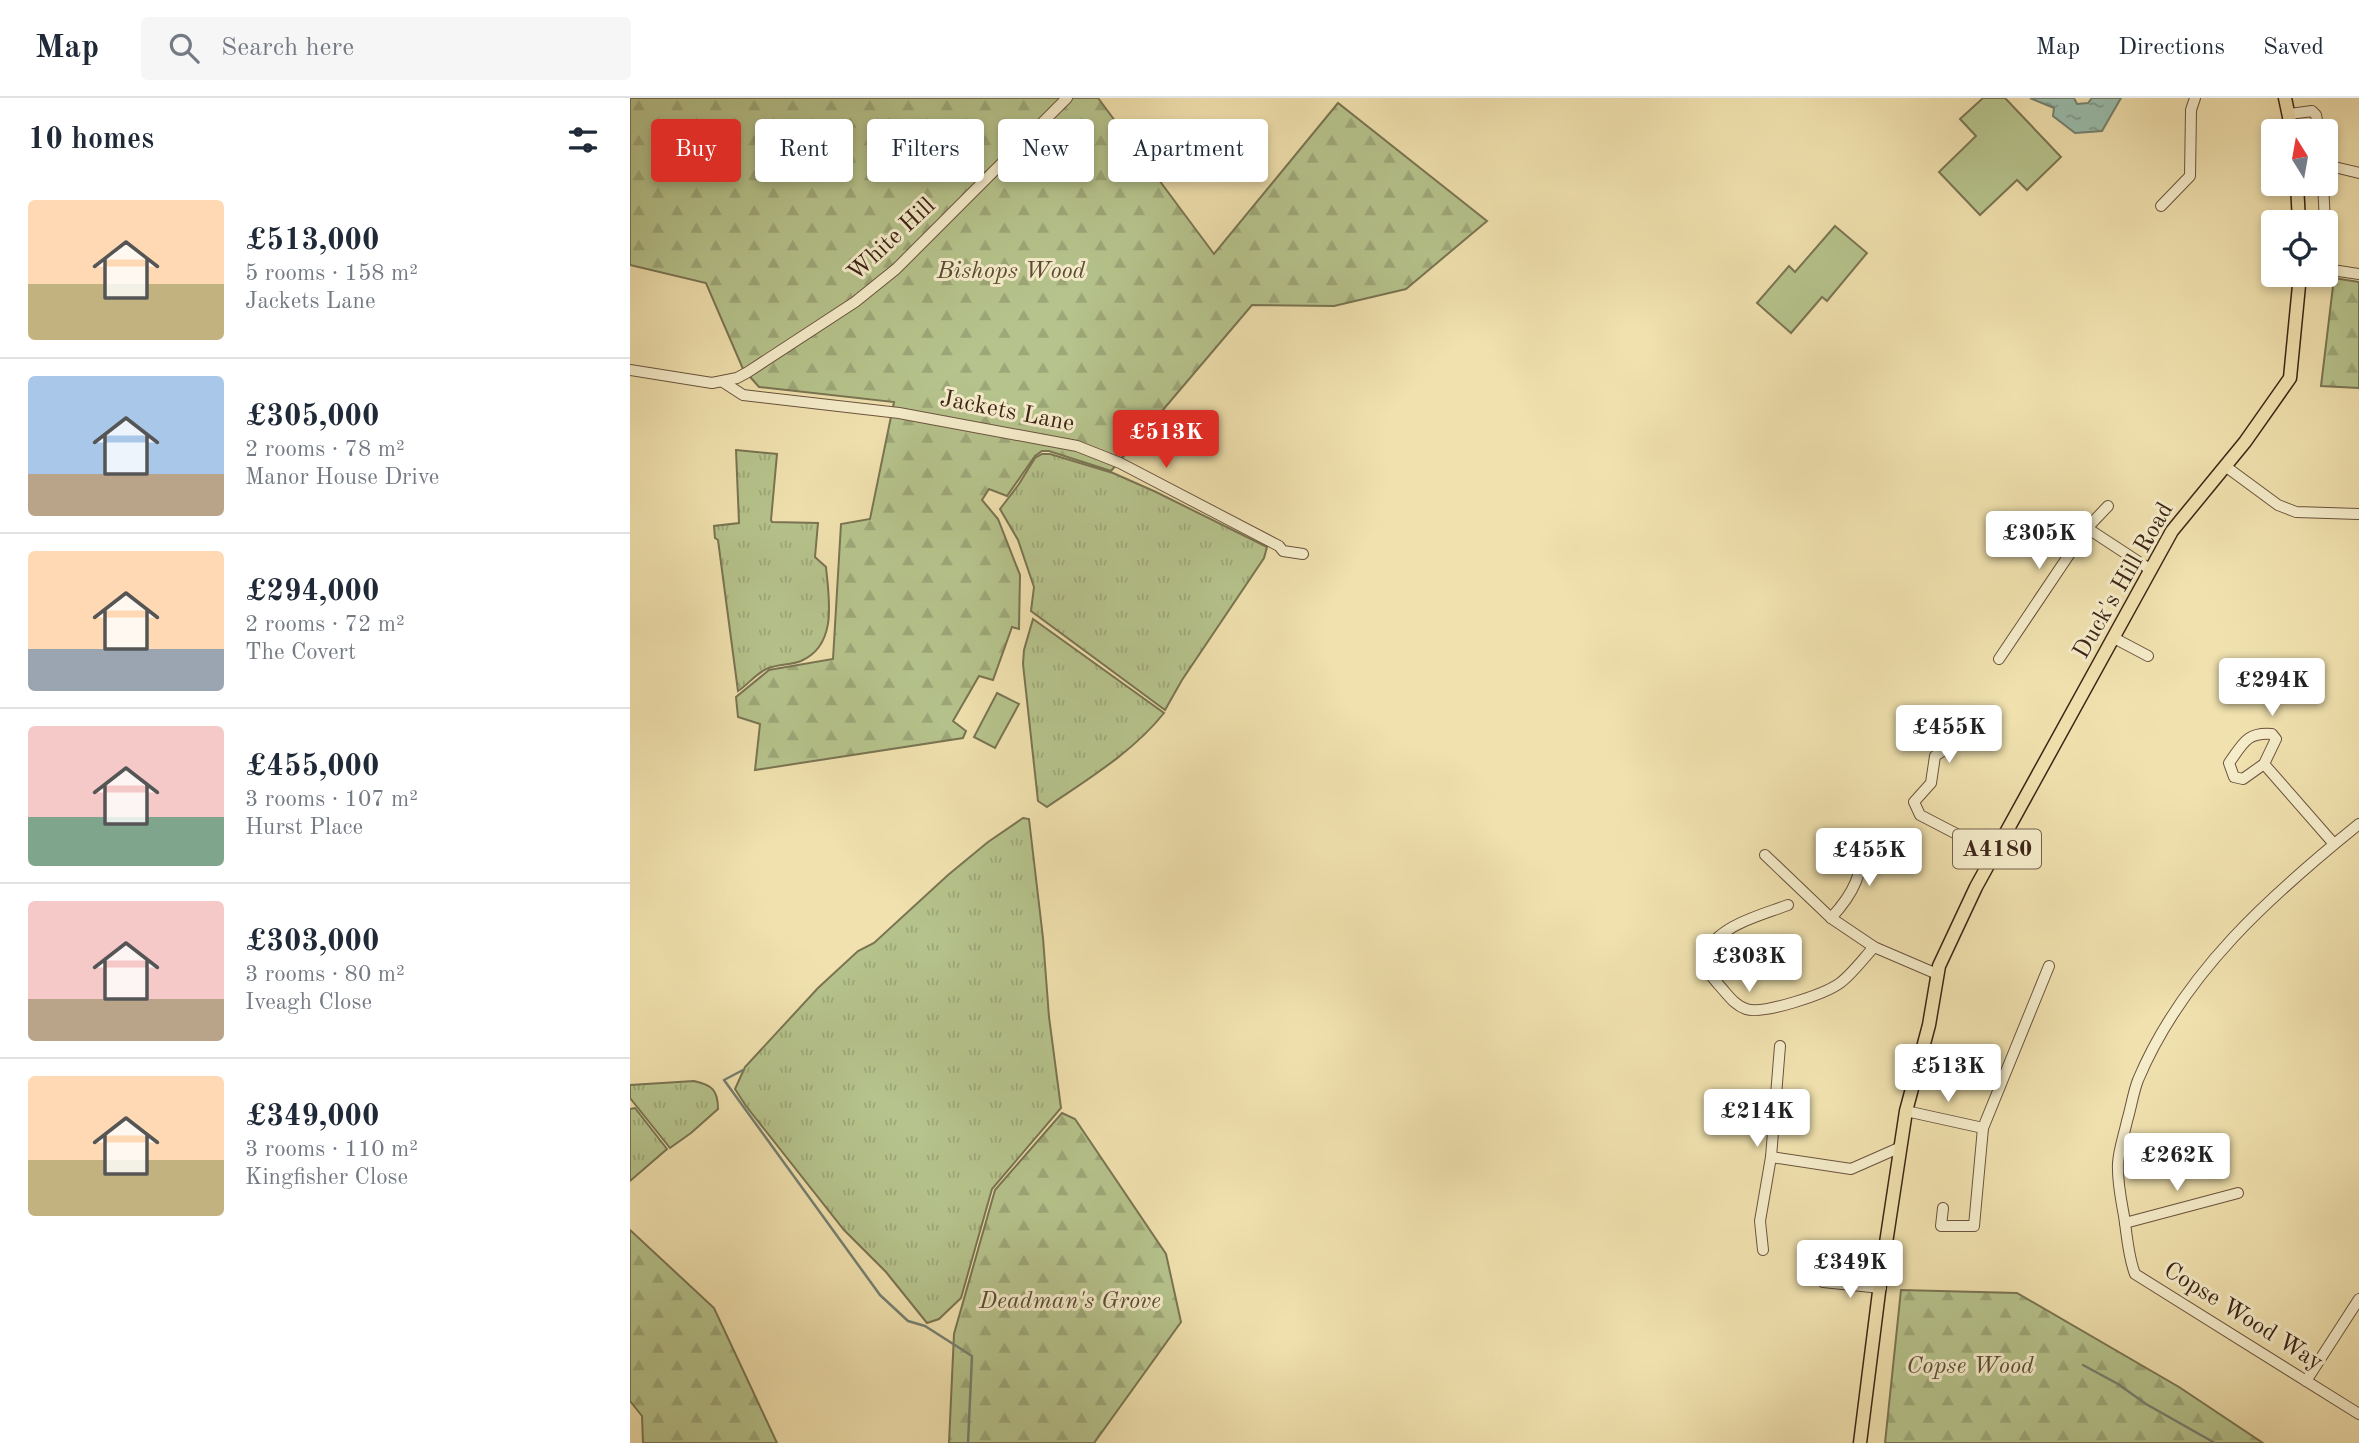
<!DOCTYPE html>
<html lang="en">
<head>
<meta charset="utf-8">
<style>
	:root { --surface:#fff; --page:#f6f6f7; --text:#1f2937; --muted:#747a83; --line:#e0e1e3; --accent:#d93025 }
	body { margin:0; font-family:"Old Standard TT",serif; background:var(--page); color:var(--text); height:100vh; display:flex; flex-direction:column; font-size:26px; white-space:nowrap }
	* { box-sizing:border-box; margin:0 }
	p { font-size:23px; color:var(--muted) }
	.icon { flex:none; width:38px; height:38px; fill:none; stroke:currentColor; stroke-width:2; stroke-linecap:round; stroke-linejoin:round }
	.map { position:relative; flex:1; overflow:hidden }
	.details { display:flex; flex-direction:column; background:var(--surface); width:630px }
	.details>* { flex:none }
	.hud { position:absolute; left:21px; top:21px; width:665px; height:63px; display:flex; gap:14px }
	.needle { width:46px; rotate:349deg }
	.tools { position:absolute; left:1631px; top:21px; display:grid; gap:14px }
	.tools a { display:grid; place-items:center; width:77px; height:77px; border-radius:7px; background:var(--surface); box-shadow:0 4px 10px #0003; font-size:35px }
	.price { position:absolute; translate:-50% -60px; padding:0 16px; border-radius:7px; background:#fff; color:#222; font-size:23px; line-height:46px; filter:drop-shadow(0 2px 4px #0008) }
	.price::after { content:''; position:absolute; left:50%; top:42px; width:21px; height:16px; margin-left:-10px; background:inherit; clip-path:polygon(0 0,100% 0,50% 100%) }
	.price.current { background:var(--accent); color:#fff }
	ul { padding:0; list-style:none }
	li { display:flex; align-items:center; gap:21px; height:175px; padding:0 28px }
	li+li { border-top:2px solid var(--line) }
	li span { display:grid; place-items:center; flex:none; width:196px; height:140px; border-radius:7px; color:#555 }
	li>.icon { margin-inline-start:auto }
	span .icon { width:84px; height:84px; fill:#fffc; stroke-width:1 }
	li b { font-size:30px }
	h2 { display:flex; justify-content:space-between; align-items:center; height:84px; padding:0 28px; font-size:30px }
	.pill { padding:0 24px; border-radius:7px; background:var(--surface); box-shadow:0 4px 10px #0003; font-size:24px; line-height:63px }
	.pill.current { background:var(--accent); color:#fff }
	header { display:flex; align-items:center; gap:42px; box-sizing:border-box; height:98px; padding:0 35px; background:var(--surface); border-bottom:2px solid var(--line) }
	header strong { font-size:33px }
	nav { display:flex; gap:38px; margin-inline-start:auto; font-size:24px }
	.search { width:490px; height:63px; background:var(--page); display:flex; align-items:center; gap:18px; box-sizing:border-box; padding:0 24px; border-radius:7px; color:var(--muted); font-size:26px }
	main { display:flex; flex:1; min-height:0 }
	.map>svg:first-child { display:block }
</style>
</head>
<body>
<header>
<strong>Map</strong>
<div class="search"><svg class="icon" aria-label="search" viewBox="0 0 24 24"><circle cx="10" cy="10" r="6"/><path d="M15 15l6 6"/></svg>Search here</div>
<nav><a>Map</a><a>Directions</a><a>Saved</a></nav>
</header>
<main>
<section class="details">
<h2>10 homes<svg class="icon" aria-label="filters" viewBox="0 0 24 24"><path d="M4 7h16M4 17h16"/><circle cx="9" cy="7" r="2"/><circle cx="15" cy="17" r="2"/></svg></h2>
<ul>
<li><span style="background:linear-gradient(#ffd9b3 60%,#c2b280 0)"><svg class="icon" aria-label="home" viewBox="0 0 24 24"><path d="M3 11l9-7 9 7M6 9v11h12V9"/></svg></span><div><b>£513,000</b><p>5 rooms · 158 m²</p><p>Jackets Lane</p></div></li>
<li><span style="background:linear-gradient(#a9c7e8 70%,#b9a48a 0)"><svg class="icon" aria-label="home" viewBox="0 0 24 24"><path d="M3 11l9-7 9 7M6 9v11h12V9"/></svg></span><div><b>£305,000</b><p>2 rooms · 78 m²</p><p>Manor House Drive</p></div></li>
<li><span style="background:linear-gradient(#ffd9b3 70%,#9aa5b1 0)"><svg class="icon" aria-label="home" viewBox="0 0 24 24"><path d="M3 11l9-7 9 7M6 9v11h12V9"/></svg></span><div><b>£294,000</b><p>2 rooms · 72 m²</p><p>The Covert</p></div></li>
<li><span style="background:linear-gradient(#f6c9c9 65%,#7fa58c 0)"><svg class="icon" aria-label="home" viewBox="0 0 24 24"><path d="M3 11l9-7 9 7M6 9v11h12V9"/></svg></span><div><b>£455,000</b><p>3 rooms · 107 m²</p><p>Hurst Place</p></div></li>
<li><span style="background:linear-gradient(#f6c9c9 70%,#b9a48a 0)"><svg class="icon" aria-label="home" viewBox="0 0 24 24"><path d="M3 11l9-7 9 7M6 9v11h12V9"/></svg></span><div><b>£303,000</b><p>3 rooms · 80 m²</p><p>Iveagh Close</p></div></li>
<li><span style="background:linear-gradient(#ffd9b3 60%,#c2b280 0)"><svg class="icon" aria-label="home" viewBox="0 0 24 24"><path d="M3 11l9-7 9 7M6 9v11h12V9"/></svg></span><div><b>£349,000</b><p>3 rooms · 110 m²</p><p>Kingfisher Close</p></div></li>
</ul>
</section>
<div class="map">
<svg width="1729" height="1345" viewBox="0 0 1729 1345">
	<defs>
		<pattern id="grass-tufts" width="24" height="20" patternUnits="userSpaceOnUse" patternTransform="scale(1.75)"><rect width="24" height="20" fill="#b6c38c"/><path d="M3 7l-1-3M5 7V3M7 7l1-3M15 17l-1-3M17 17v-4M19 17l1-3" fill="none" stroke="#9da778"/></pattern>
		<pattern id="forest-firs" width="22" height="20" patternUnits="userSpaceOnUse" patternTransform="scale(1.75)"><rect width="22" height="20" fill="#b6c38c"/><path d="M5 1l3.5 6h-7zM16 11l3.5 6h-7z" fill="#9da778"/></pattern>
		<pattern id="water-ripples" width="26" height="14" patternUnits="userSpaceOnUse" patternTransform="scale(1.75)"><rect width="26" height="14" fill="#9abdad"/><path d="M2 4q2-2 4 0t4 0M15 11q2-2 4 0t4 0" fill="none" stroke="#7f998c"/></pattern>
	</defs>
	<rect width="100%" height="100%" fill="#f0e1ae"/>
	<filter id="stains"><feTurbulence type="fractalNoise" baseFrequency=".00286" numOctaves="4"/><feColorMatrix values="0 0 0 0 .2 0 0 0 0 .09 0 0 0 0 .02 0 0 0 .5 -.17"/></filter>
	<radialGradient id="worn" r=".72"><stop offset=".6" stop-color="#630" stop-opacity="0"/><stop offset="1" stop-color="#630" stop-opacity=".3"/></radialGradient>
	<g fill="url(#grass-tufts)" stroke="#7a7452" stroke-width="2">
		<path d="M106 352 147 356 141 422 142 424 188 425 185 459 196 469C199 501 208 547 171 563 161 567 149 566 139 570 128 573 118 587 108 593L88 442 85 440 84 428 109 425Z"/>
		<path d="M412 356H420L483 375 526 394 637 449 634 460 552 582 535 612 401 513 404 489 388 442 370 411 389 386 405 360Z"/>
		<path d="M403 521 534 615C503 654 458 681 417 709L408 703 393 566 394 552Z"/>
		<path d="M393 720 399 721 413 840 419 919 431 1010 362 1091 331 1200 309 1221 297 1225 256 1174 214 1132 116 1008 105 991 115 969 188 890 228 853 244 845 318 777 358 744Z"/>
		<path d="M64 983C82 987 88 992 88 1011L61 1035 40 1050 0 1000V987Z"/>
		<path d="M5 1010 37 1051 0 1083V1011Z"/>
	</g>
	<g fill="url(#forest-firs)" stroke="#7a7452" stroke-width="2">
		<path d="M0 0H468L584 156 708 5 857 123 776 191 704 208 622 207 481 373 419 353H412L405 358 377 398 359 391 352 402 368 421 390 477 389 531 382 529 363 582 349 578 323 623 336 633 333 640 125 672 130 626 108 619 106 599 139 572 203 561 211 426 240 421 264 304 129 289 113 271 76 185 0 167Z"/>
		<path d="M1704 180 1729 184V290L1691 288Z"/>
		<path d="M432 1015 445 1021 536 1156 551 1224 464 1345H319L324 1236 365 1092Z"/>
		<path d="M0 1132 84 1210 147 1345H13L12 1318 0 1303Z"/>
		<path d="M1271 1192 1387 1195 1549 1289 1633 1345H1255Z"/>
	</g>
	<g fill="#b6c38c" stroke="#7a7452" stroke-width="2">
		<path d="M1353 0H1375L1431 59 1397 92 1387 82 1350 117 1309 74 1346 38 1330 21Z"/>
		<path d="M1205 128 1237 155 1197 203 1192 199 1161 235 1127 205 1159 168 1165 174Z"/>
		<path d="M367 595 389 606 365 650 344 639Z"/>
	</g>
	<path fill="url(#water-ripples)" stroke="#758071" stroke-width="2" d="M1400 0H1444L1447 6 1458 5 1462 0H1491L1472 33 1445 35 1423 18 1424 10Z"/>
	<g fill="none" stroke-linecap="round" stroke-linejoin="round">
		<g stroke="#758071" stroke-width="2.5">
			<path d="M113 972 94 982 250 1197 278 1223 295 1228 342 1258 338 1345"/>
			<path d="M1453 1267 1488 1286 1516 1306 1585 1345"/>
		</g>
		<g stroke="#6a533d" stroke-width="12">
			<g id="minor">
				<path d="M1660 16 1682 13 1686 17 1689 33"/>
				<path d="M1696 67 1729 75"/>
				<path d="M1693 86 1695 124"/>
				<path d="M1531 108 1560 78 1561 12 1565 0"/>
				<path d="M1696 134 1697 150"/>
				<path d="M1696 171 1729 176"/>
				<path d="M0 272 82 285 107 280 118 274 225 204 266 171 437 0"/>
				<path d="M93 284 113 297 269 315 447 348 490 365 649 448 653 453 673 456"/>
				<path d="M1595 368 1648 407 1666 414 1729 416"/>
				<path d="M1457 430 1521 472"/>
				<path d="M1484 540 1518 558"/>
				<path d="M1369 561 1457 430 1478 408"/>
				<path d="M1336 631 1332 640 1305 658 1301 685 1284 704 1290 717 1342 744 1362 760"/>
				<path d="M1634 666 1613 681 1604 679 1599 665C1613 646 1616 634 1642 636L1646 641 1634 666 1704 746"/>
				<path d="M1729 726C1641 797 1553 875 1508 982 1503 995 1501 1010 1497 1023 1494 1037 1489 1051 1488 1065 1487 1083 1491 1101 1494 1118 1497 1137 1498 1158 1505 1176L1729 1316"/>
				<path d="M1135 757 1201 820 1244 849 1307 876"/>
				<path d="M1158 807C1129 818 1089 827 1074 857 1075 874 1085 882 1095 894 1101 901 1107 908 1116 911 1133 917 1195 896 1210 885 1222 876 1233 861 1244 849"/>
				<path d="M1201 820C1225 794 1232 776 1234 741"/>
				<path d="M1276 1013 1353 1030"/>
				<path d="M1141 1059 1221 1071 1271 1049"/>
				<path d="M1313 1110 1311 1128H1344L1353 1030 1419 868"/>
				<path d="M1495 1125 1608 1095"/>
				<path d="M1133 1152 1130 1123 1141 1059 1150 948"/>
				<path d="M1193 1184 1251 1190"/>
				<path d="M1676 1283 1729 1201"/>
			</g>
		</g>
		<g stroke="#3d2417" stroke-width="15">
			<g id="major">
				<path d="M1655 0 1662 33"/>
				<path d="M1667 86 1669 124"/>
				<path d="M1230 1345 1251 1178 1276 1013 1299 927 1309 868 1346 789 1542 433 1615 344 1660 280 1670 177"/>
			</g>
		</g>
		<use href="#minor" stroke="#f5ecca" stroke-width="10"/>
		<use href="#major" stroke="#f0e1ae" stroke-width="12"/>
	</g>
	<g text-anchor="middle" dominant-baseline="central" stroke-width="6" stroke-linejoin="round" paint-order="stroke">
		<rect fill="#f5ecca" stroke="#74604d" stroke-width="2" x="1323" y="731.5" width="88" height="39" rx="5"/>
		<g font-size="23" font-weight="bold" fill="#3d2417">
			<text x="1367" y="751">A4180</text>
		</g>
		<g font-size="24" fill="#3d2417" stroke="#f5ecca">
			<text transform="translate(262 142) rotate(-43)">White Hill</text>
			<text transform="translate(377 314) rotate(11)">Jackets Lane</text>
			<text transform="translate(1494 483) rotate(-60)">Duck's Hill Road</text>
			<text transform="translate(1613 1219) rotate(32)">Copse Wood Way</text>
		</g>
		<g font-size="24" font-style="italic" fill="#5b4c34" stroke="#f5ecca">
			<text x="381" y="174">Bishops Wood</text>
			<text x="440" y="1204">Deadman's Grove</text>
			<text x="1340" y="1269">Copse Wood</text>
		</g>
	</g>
	<rect width="100%" height="100%" filter="url(#stains)"/>
	<rect width="100%" height="100%" fill="url(#worn)"/>
</svg>
<div class="tools">
<a><svg class="needle" viewBox="-14 -14 28 28"><path d="M0-13l5 13h-10z" fill="#e53935"/><path d="M0 13l5-13h-10z" fill="#747a83"/></svg></a>
<a><svg class="icon" aria-label="locate" viewBox="0 0 24 24"><circle cx="12" cy="12" r="6"/><path d="M12 2v4M12 18v4M2 12h4M18 12h4"/></svg></a>
</div>
<b class="price current" style="left:536px;top:372px">£513K</b>
<b class="price" style="left:1409px;top:473px">£305K</b>
<b class="price" style="left:1642px;top:620px">£294K</b>
<b class="price" style="left:1319px;top:667px">£455K</b>
<b class="price" style="left:1239px;top:790px">£455K</b>
<b class="price" style="left:1119px;top:896px">£303K</b>
<b class="price" style="left:1318px;top:1006px">£513K</b>
<b class="price" style="left:1127px;top:1051px">£214K</b>
<b class="price" style="left:1547px;top:1095px">£262K</b>
<b class="price" style="left:1220px;top:1202px">£349K</b>
<div class="hud">
<a class="pill current">Buy</a>
<a class="pill">Rent</a>
<a class="pill">Filters</a>
<a class="pill">New</a>
<a class="pill">Apartment</a>
</div>
</div>
</main>
</body>
</html>
